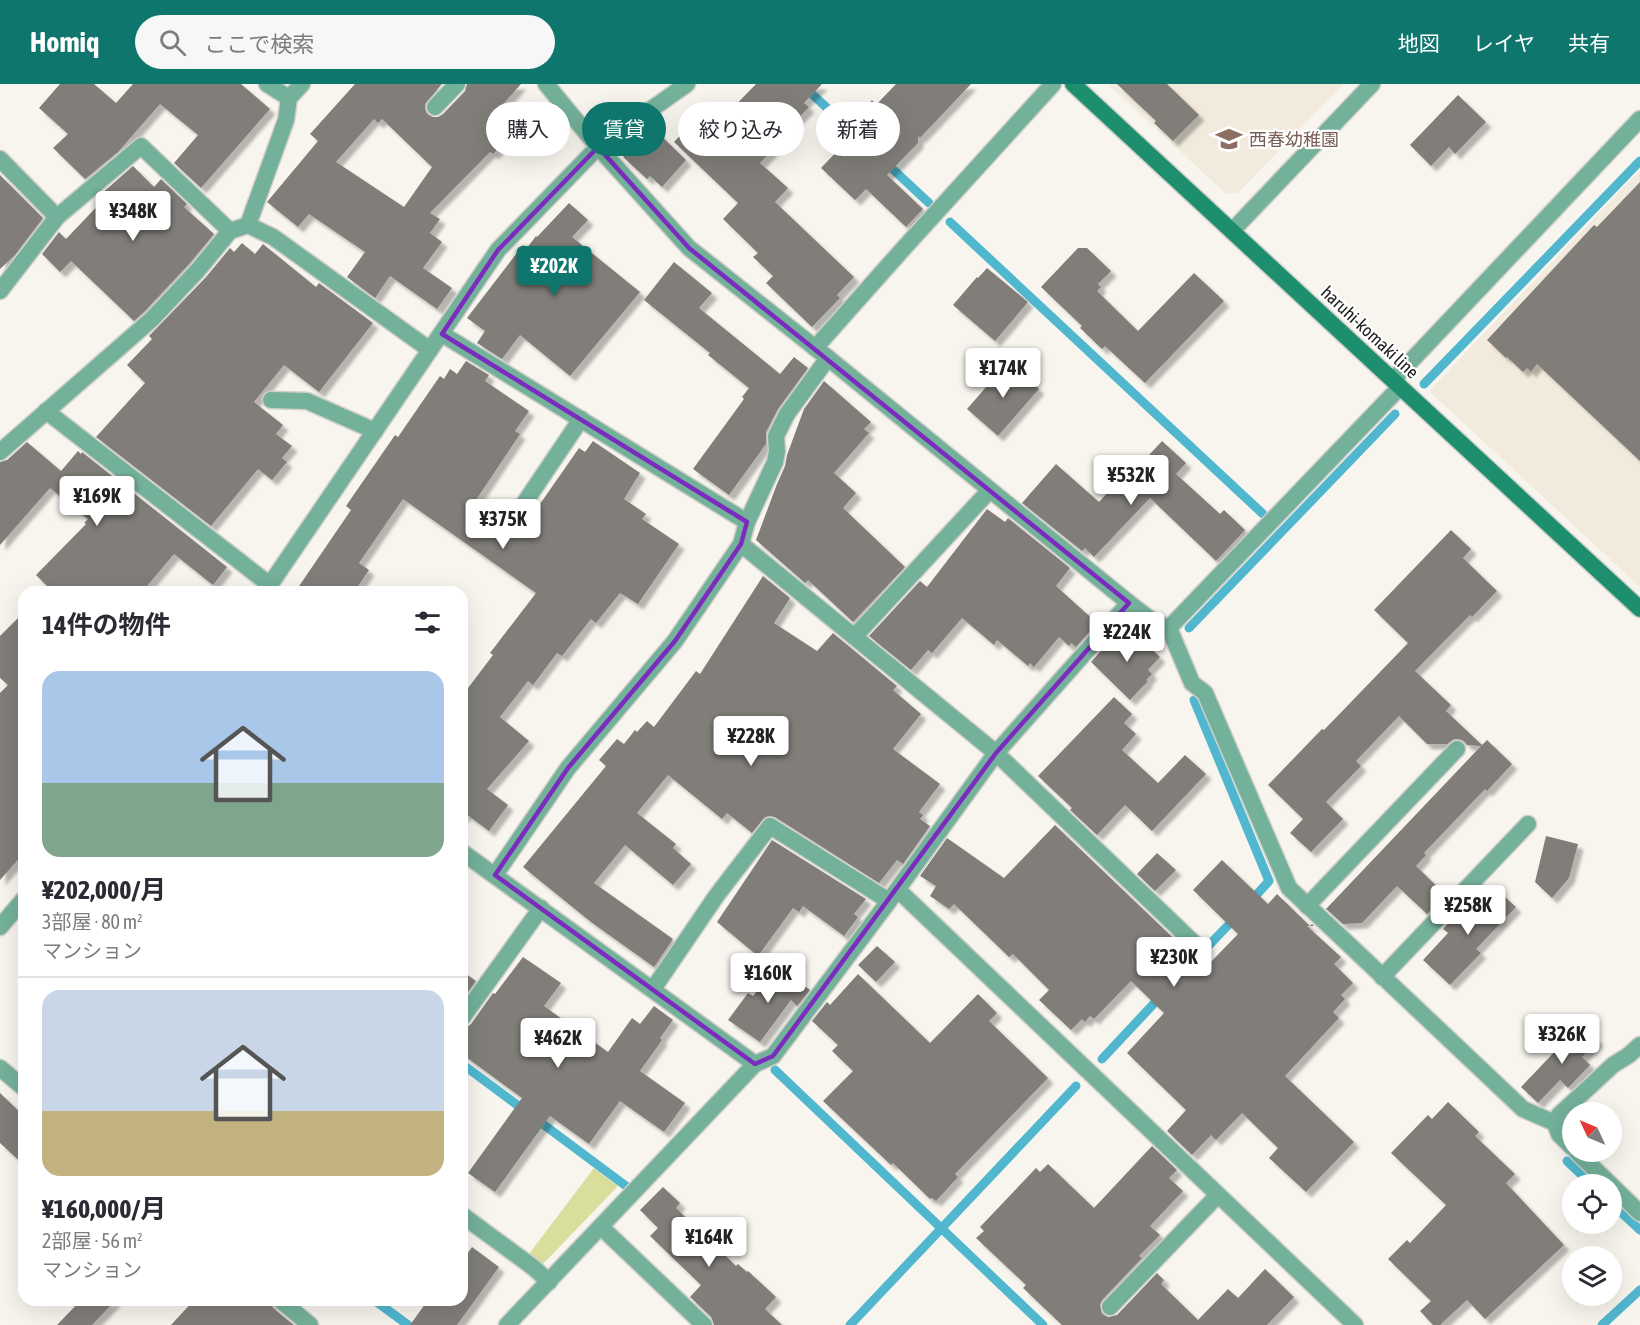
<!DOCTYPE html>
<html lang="ja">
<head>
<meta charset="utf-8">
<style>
	:root { --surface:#fff; --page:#f7f7f7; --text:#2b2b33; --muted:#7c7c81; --line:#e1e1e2; --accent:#0f766e }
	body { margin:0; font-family:"Asap Condensed","Noto Sans JP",sans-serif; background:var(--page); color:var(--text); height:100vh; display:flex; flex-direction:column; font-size:22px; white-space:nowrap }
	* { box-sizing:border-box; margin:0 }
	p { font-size:20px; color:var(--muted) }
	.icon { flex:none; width:33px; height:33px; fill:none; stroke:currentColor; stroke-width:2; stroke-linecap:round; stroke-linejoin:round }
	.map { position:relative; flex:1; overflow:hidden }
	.side { position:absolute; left:18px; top:502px; width:450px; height:720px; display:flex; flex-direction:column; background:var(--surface); border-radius:18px; box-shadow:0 6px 24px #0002 }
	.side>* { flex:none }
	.top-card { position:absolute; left:486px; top:18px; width:570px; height:54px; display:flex; gap:12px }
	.needle { width:39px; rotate:314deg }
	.fabs { position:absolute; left:1562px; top:1018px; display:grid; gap:12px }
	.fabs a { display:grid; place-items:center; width:60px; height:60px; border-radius:50%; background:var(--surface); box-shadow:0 6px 24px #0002; font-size:30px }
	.price { position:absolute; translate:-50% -51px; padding:0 14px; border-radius:6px; background:#fff; color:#222; font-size:20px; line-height:39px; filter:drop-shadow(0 2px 3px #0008) }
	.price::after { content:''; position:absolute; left:50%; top:36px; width:18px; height:14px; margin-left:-9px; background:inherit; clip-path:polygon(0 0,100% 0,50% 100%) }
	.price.current { background:var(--accent); color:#fff }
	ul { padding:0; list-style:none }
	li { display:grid; align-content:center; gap:12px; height:318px; padding:0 24px }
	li+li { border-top:2px solid var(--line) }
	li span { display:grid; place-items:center; height:186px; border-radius:18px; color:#555 }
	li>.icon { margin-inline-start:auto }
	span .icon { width:108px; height:108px; fill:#fffc; stroke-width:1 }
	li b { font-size:26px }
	h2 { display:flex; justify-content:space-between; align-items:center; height:72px; padding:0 24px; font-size:26px }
	.chip { padding:0 21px; border-radius:27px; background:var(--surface); box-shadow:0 6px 24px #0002; font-size:21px; line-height:54px }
	.chip.current { background:var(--accent); color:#fff }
	header { display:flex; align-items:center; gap:36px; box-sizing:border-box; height:84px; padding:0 30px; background:var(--accent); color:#fff }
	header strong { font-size:28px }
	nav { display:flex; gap:33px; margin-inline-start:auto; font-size:21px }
	.search { width:420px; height:54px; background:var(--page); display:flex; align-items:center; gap:15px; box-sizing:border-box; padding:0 21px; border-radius:33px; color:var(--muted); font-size:22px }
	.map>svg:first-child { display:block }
</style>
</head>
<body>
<header>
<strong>Homiq</strong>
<div class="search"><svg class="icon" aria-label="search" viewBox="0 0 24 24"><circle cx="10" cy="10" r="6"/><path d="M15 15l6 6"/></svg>ここで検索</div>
<nav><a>地図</a><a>レイヤ</a><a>共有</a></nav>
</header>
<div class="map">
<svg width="1640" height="1241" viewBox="0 0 1640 1241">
	<defs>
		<filter id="shadow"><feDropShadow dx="5.5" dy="5.5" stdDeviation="1.5" flood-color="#0004"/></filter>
	</defs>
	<rect width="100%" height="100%" fill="#f8f5ee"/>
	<g fill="#f2ebdd">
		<path d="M1108 0H1344L1238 109 1226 110Z"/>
		<path d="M1640 86V503L1429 307Z"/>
	</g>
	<path fill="#dade9d" d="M594 1084 618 1102 543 1180 529 1170Z"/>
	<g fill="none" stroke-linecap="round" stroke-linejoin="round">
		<g stroke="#50b7cf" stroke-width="9">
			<path d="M801 0 863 57"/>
			<path d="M884 77 929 119"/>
			<path d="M950 138 1263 430"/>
			<path d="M1424 300 1640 77"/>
			<path d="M1189 544 1395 330"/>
			<path d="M1194 616 1269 797 1249 819"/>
			<path d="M1189 882 1236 833"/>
			<path d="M1102 975 1161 912"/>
			<path d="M462 980 626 1102"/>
			<path d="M775 986 1043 1241"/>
			<path d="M1567 1077 1592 1101"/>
			<path d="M1611 1119 1640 1146"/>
			<path d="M374 1216 408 1241"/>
			<path d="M850 1241 1076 1002"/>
			<path d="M1602 1241 1640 1206"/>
		</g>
	</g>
	<g fill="#817e79" fill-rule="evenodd" filter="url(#shadow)">
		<path d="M60 0H94L116 19 133 0H241L270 25 201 104 174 79 198 51 160 20 118 68 85 95 53 64 68 50 39 24Z"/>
		<path d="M355 0H442L425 20V25L427 30 433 33H438L443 30 465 7 467 0H521L498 26 515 42 506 51 509 54 493 70 490 68 430 129 440 135 430 149 442 158 423 184 452 204 437 225 390 192 375 214 347 193 365 168 309 130 298 143 267 118 318 57 310 50ZM374 35 378 39 382 35 432 83 404 123 336 78Z"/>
		<path d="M756 0H822L804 19 809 23 788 45 791 47 760 79 788 104 775 118 854 193 837 211 840 214 812 243 766 199 773 192 753 173 758 169 723 135 738 119 674 58 706 24 720 37Z"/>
		<path d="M896 0H971L920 54 918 52V59L887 91 923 125 906 143 866 105 855 116 821 84 862 41 856 35 872 16 876 21Z"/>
		<path d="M1117 0H1167L1199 31 1173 57 1154 39 1156 37Z"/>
		<path d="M1458 11 1486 38 1455 70 1449 63 1431 82 1410 61Z"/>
		<path d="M652 43 686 76 662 103 650 92 647 95 623 73Z"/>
		<path d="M133 82 154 103 161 95 187 120 184 123 214 150 190 179 145 227 134 237 71 177 60 188 42 170 59 148 66 155 105 114 101 110Z"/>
		<path d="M0 91 43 134 15 171 0 185Z"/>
		<path d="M1640 98V377L1537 280 1531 288 1527 284 1523 288 1507 273 1506 274 1487 256 1594 141 1597 143Z"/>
		<path d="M569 119 588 136 572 153 640 208 570 292 520 251 502 275 477 259 485 247 467 234 523 161 527 164 536 152 537 153Z"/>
		<path d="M242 159 255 170 263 160 316 203 319 199 373 239 319 308 284 281 254 318 283 341 276 350 292 362 282 374 287 378 272 396 258 385 211 442 96 353 145 299 127 281 152 255 149 252 206 193 230 164 234 168Z"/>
		<path d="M1078 164H1087L1111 187 1098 200 1101 203 1097 207 1138 247 1194 189 1224 217 1145 299 1105 262 1102 265 1080 244 1082 242 1041 203Z"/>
		<path d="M674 178 712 209 699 224 780 290 794 273 808 284 778 325 766 348V360L729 411 693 385 744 315 742 313 749 304 708 271 710 269 644 216Z"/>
		<path d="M987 184 1028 218 995 257 953 221 977 193 978 194Z"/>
		<path d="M466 277 489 291 485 297 529 327 515 347 520 350 474 419 479 423 477 426 517 453 579 364 585 368 593 357 640 389 624 415 646 430 642 435 679 460 638 520 620 509 596 539 591 535 562 572 557 569 533 601 528 597 500 633 529 657 487 705 508 721 489 747 466 730 462 735V612L493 571 490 569 536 509 403 415 359 479 369 486 354 508H295L351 426 346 422 395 351 398 353 440 292 444 295 450 285 457 290Z"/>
		<path d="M1008 278 1039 305 998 352 967 325Z"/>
		<path d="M824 297 871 338 864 345 869 349 834 389 856 409 843 424 905 483 853 538 808 496 805 499 756 456 777 400 785 382 787 371 804 325Z"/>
		<path d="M1162 357 1186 379 1176 390 1220 430 1224 426 1245 446 1216 477 1150 414 1094 473 1085 464 1082 467 1022 419 1056 380 1099 418 1121 394 1125 397Z"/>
		<path d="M27 358 61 387 78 367 81 370 82 368 227 483 213 501 174 470 142 508H53L36 491 86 440 84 439 88 435 50 404 0 461V378L7 376Z"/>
		<path d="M987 425 1005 438 1008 434 1070 484 1056 502 1097 539 1076 563 1071 559 1069 562 1059 553 1034 583 1030 579 1028 582 997 556 994 561 962 534 932 569 928 566 911 586 869 552 920 497 927 503Z"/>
		<path d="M1451 446 1471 465 1463 474 1497 507 1472 533 1470 531 1415 587 1451 621 1446 627 1482 661 1487 656 1512 680 1487 707 1485 705 1424 769 1426 771 1416 782 1446 811 1427 830 1397 802 1362 839 1343 840 1326 825 1481 662 1467 661 1464 657 1459 655H1454L1447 660H1427L1399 632 1356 677 1361 682 1326 718 1343 735 1311 768 1290 749 1303 735 1268 701 1322 645 1324 646 1408 559 1374 526Z"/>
		<path d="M763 492 790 514 774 539 817 567 833 549 897 602 893 606 921 630 893 665 940 700 919 728 923 731 920 735 930 742 903 780 897 776 879 799 775 733 770 732 765 733 752 749 727 729 722 735 668 691 637 729 676 760 673 764 691 780 673 801 625 761 594 799 673 855 654 883 591 838 523 783 606 682 599 676 617 655 624 660 635 646 637 648 647 637 654 643 696 587 700 590Z"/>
		<path d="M24 528V769L0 796V609L8 601 0 594V552Z"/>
		<path d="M1131 546 1160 573 1148 586 1152 590 1146 596 1148 597 1130 616 1091 578 1113 553 1119 559Z"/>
		<path d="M1114 613 1132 630 1124 639 1136 650 1122 666 1158 699 1185 671 1206 690 1152 747 1125 721 1097 751 1070 726 1072 724 1038 692Z"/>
		<path d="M1055 741 1189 869 1194 871 1206 883 1238 850 1193 806 1222 776 1268 820 1277 810 1310 842 1312 840 1314 842H1307L1341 873 1334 880 1353 899 1341 911 1345 915 1333 928 1339 934 1285 992 1354 1058 1306 1108 1269 1074 1278 1064 1242 1029 1216 1056 1211 1051 1192 1071 1167 1047 1186 1026 1127 969 1164 929 1131 897 1094 935 1090 932 1085 938 1082 935 1071 946 1039 916 1049 906 1013 870 1009 873 954 820 949 825 930 812 936 802 920 792 947 754 1004 794Z"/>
		<path d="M1546 752 1578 760 1569 794 1552 814 1535 798Z"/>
		<path d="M772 756 866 815 854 830 858 833 844 852 803 822 799 828 793 824 758 872 717 838Z"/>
		<path d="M1157 769 1176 786 1155 807 1137 790Z"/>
		<path d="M1495 804 1516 823 1476 865 1481 869 1450 901 1423 876 1448 849 1443 845 1461 825 1468 832Z"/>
		<path d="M877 862 895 878 876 898 858 881Z"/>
		<path d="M523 873 561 899 544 922 608 968 632 934 640 940 654 922 673 936 660 954 662 956 640 987 685 1019 664 1048 620 1017 589 1060 550 1032 495 1108 468 1089 522 1014 462 970V944L467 943 471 940 493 909 495 910Z"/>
		<path d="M777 882 810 906 797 922 791 916 760 958 728 936 748 909 753 912Z"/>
		<path d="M462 887 476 897 462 916Z"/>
		<path d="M858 890 930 959 978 910 997 929 989 937 1048 994 955 1090 958 1093 936 1117 932 1114 930 1115 893 1079 891 1081 823 1017 853 987 832 967 838 961 812 937 827 918 830 921Z"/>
		<path d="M1581 940 1598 957 1582 973 1590 981 1568 1004 1560 996 1538 1019 1521 1003Z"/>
		<path d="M0 1009 24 1032V1081L0 1059Z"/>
		<path d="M1448 1018 1479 1048 1475 1052 1515 1090 1506 1099 1564 1161 1485 1235 1467 1216 1440 1241H1433L1420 1227 1431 1217 1388 1175 1407 1156 1410 1159 1446 1121 1391 1069 1428 1031 1432 1035Z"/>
		<path d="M1152 1062 1177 1086 1169 1094 1183 1107 1150 1142 1160 1151 1139 1172 1142 1174 1102 1216 1100 1221 1102 1230 1108 1233 1117 1231 1157 1189 1164 1196 1161 1200 1198 1236 1228 1205 1238 1214 1265 1185 1294 1213 1267 1241H1062L1023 1204 1026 1201 976 1154 984 1147 980 1143 1036 1084 1040 1088 1048 1080 1094 1124Z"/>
		<path d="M663 1103 680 1119 676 1124 736 1182 738 1180 747 1188 748 1187 776 1213 765 1225 782 1241H714L711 1233 690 1213 701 1201 650 1152 658 1144 640 1126Z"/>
		<path d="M472 1163 499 1183 457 1241H410L428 1216H462V1177Z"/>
		<path d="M81 1216H116L92 1241H57Z"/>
		<path d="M194 1216H270L273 1224 294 1241H171Z"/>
	</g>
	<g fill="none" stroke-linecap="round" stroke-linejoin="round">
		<g stroke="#d1cfc9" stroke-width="19">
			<g id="service">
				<path d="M435 23 457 0"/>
				<path d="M271 316 307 317 375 347"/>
				<path d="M515 433 581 335"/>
				<path d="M1307 822 1457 665"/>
				<path d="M1382 893 1528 740"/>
				<path d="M1110 1223 1218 1111"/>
			</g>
		</g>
		<g stroke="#d1cfc9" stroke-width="19">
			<g id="minor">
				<path d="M267 0 289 14"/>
				<path d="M546 0 598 63 689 164 828 274 1129 519 1154 538 1169 544 1192 599 1205 609 1289 804 1523 1025 1555 1039"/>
				<path d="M0 75 57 133"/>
				<path d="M248 141 286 36 289 14 302 0"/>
				<path d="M1232 147 1372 0"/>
				<path d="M0 207 57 133 141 62 230 147"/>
				<path d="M442 250 747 438"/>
				<path d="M815 264 903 165 1053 0"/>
				<path d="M1393 296 1640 35"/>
				<path d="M46 327 270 501"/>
				<path d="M0 368 152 235 198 186 230 147 248 141 273 153 430 266"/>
				<path d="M741 460 996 669 1196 861"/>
				<path d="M265 508 498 166 598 63 687 0"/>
				<path d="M1169 544 1400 303"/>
				<path d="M854 553 990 406"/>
				<path d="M462 768 755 980"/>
				<path d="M495 791 568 684 675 557 741 460 747 438 775 378 777 367 776 352 787 330 828 274"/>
				<path d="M898 806 1355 1241"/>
				<path d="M0 843 24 815"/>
				<path d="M653 905 717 811 770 742 889 817"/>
				<path d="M462 934 541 824"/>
				<path d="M0 984 24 1004"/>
				<path d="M1572 1063 1559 1050 1555 1039 1559 1031 1613 981 1629 971 1640 961"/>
				<path d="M1577 1068 1611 1101"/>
				<path d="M1611 1101 1640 1129"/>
				<path d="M462 1131 534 1184 549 1198"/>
				<path d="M601 1143 704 1241"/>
				<path d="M280 1216 310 1241"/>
				<path d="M507 1241 755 980 773 972 889 817 996 669 1129 519"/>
			</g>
		</g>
		<g stroke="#d1cfc9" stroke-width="19">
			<path id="secondary" d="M1073 0 1640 525"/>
		</g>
		<use href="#service" stroke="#74b19a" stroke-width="16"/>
		<use href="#minor" stroke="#74b19a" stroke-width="16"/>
		<use href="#secondary" stroke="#1d8e6e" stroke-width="16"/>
	</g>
	<path fill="none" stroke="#7b2cbf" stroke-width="4.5" stroke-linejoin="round" d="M598 63 689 164 1129 519 996 669 773 972 755 980 495 791 568 684 675 557 741 460 747 438 442 250 498 166Z"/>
	<defs>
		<g id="school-bare" transform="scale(2.07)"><path d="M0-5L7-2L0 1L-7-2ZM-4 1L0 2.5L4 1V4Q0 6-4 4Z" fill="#8d6e63" stroke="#fff" stroke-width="2.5" paint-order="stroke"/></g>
	</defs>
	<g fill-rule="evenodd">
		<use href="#school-bare" x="1229" y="55"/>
	</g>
	<g text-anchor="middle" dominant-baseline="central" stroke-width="4.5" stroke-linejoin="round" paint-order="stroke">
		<g font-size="18" fill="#785e54" stroke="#fff" text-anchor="start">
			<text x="1249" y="55">西春幼稚園</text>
		</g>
		<g font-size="18" fill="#22211f" stroke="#fff">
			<text transform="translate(1370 248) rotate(43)">haruhi-komaki line</text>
		</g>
	</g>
</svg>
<div class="fabs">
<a><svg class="needle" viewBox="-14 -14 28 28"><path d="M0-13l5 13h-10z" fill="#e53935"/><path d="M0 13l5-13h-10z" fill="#7c7c81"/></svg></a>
<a><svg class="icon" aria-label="locate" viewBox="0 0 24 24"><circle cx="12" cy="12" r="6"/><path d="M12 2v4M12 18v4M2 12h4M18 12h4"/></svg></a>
<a><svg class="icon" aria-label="layers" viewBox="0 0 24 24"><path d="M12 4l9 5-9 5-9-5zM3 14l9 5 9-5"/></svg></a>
</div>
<b class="price" style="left:133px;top:158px">¥348K</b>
<b class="price current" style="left:554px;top:213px">¥202K</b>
<b class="price" style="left:1003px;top:315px">¥174K</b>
<b class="price" style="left:1131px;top:422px">¥532K</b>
<b class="price" style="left:97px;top:443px">¥169K</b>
<b class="price" style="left:503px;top:466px">¥375K</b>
<b class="price" style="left:1127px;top:579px">¥224K</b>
<b class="price" style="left:751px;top:683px">¥228K</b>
<b class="price" style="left:1468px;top:852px">¥258K</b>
<b class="price" style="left:1174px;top:904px">¥230K</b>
<b class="price" style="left:768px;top:920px">¥160K</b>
<b class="price" style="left:1562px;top:981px">¥326K</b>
<b class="price" style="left:558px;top:985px">¥462K</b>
<b class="price" style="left:709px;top:1184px">¥164K</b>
<div class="top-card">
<a class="chip">購入</a>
<a class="chip current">賃貸</a>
<a class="chip">絞り込み</a>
<a class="chip">新着</a>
</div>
<section class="side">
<h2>14件の物件<svg class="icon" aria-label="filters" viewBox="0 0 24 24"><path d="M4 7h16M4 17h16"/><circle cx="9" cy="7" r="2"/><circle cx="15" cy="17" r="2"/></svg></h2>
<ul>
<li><span style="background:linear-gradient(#a9c7e8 60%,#7fa58c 0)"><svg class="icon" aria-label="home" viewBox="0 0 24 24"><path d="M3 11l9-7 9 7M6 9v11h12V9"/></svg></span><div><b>¥202,000/月</b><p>3部屋 · 80 m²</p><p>マンション</p></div></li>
<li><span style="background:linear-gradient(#c9d6e8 65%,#c2b280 0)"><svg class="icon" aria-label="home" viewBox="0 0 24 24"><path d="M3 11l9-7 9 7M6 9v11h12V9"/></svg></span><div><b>¥160,000/月</b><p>2部屋 · 56 m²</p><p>マンション</p></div></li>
</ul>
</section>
</div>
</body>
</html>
